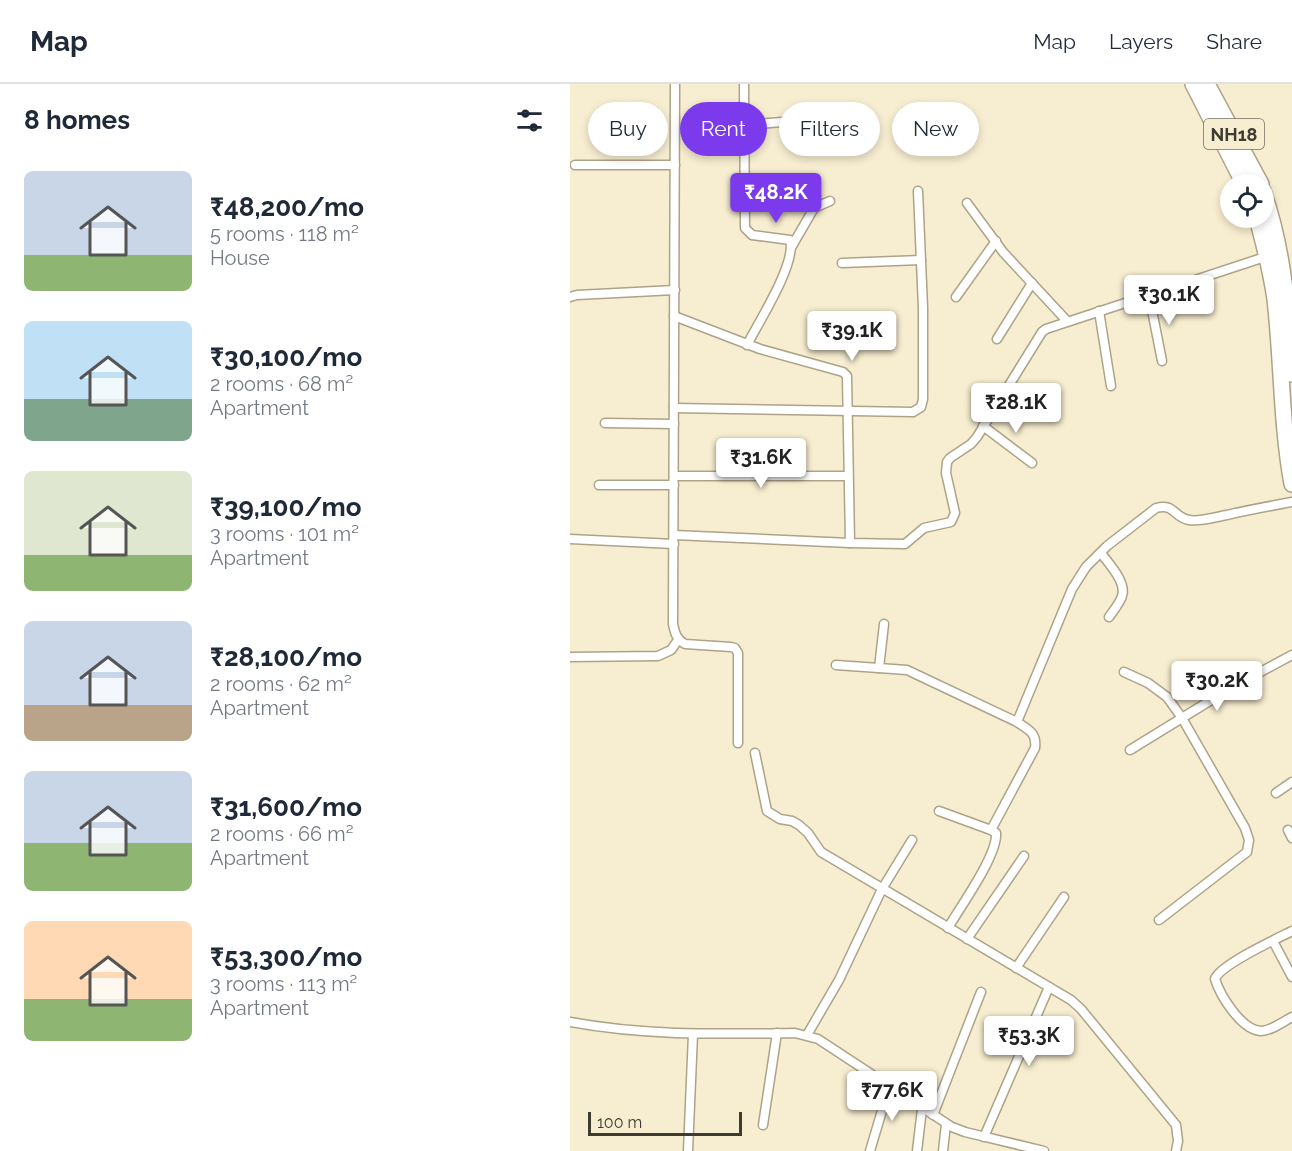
<!DOCTYPE html>
<html lang="en">
<head>
<meta charset="utf-8">
<style>
	:root { --surface:#fff; --page:#f2f2f3; --text:#1f2937; --muted:#747a83; --line:#e0e1e3; --accent:#7c3aed }
	body { margin:0; font-family:Raleway,sans-serif; background:var(--page); color:var(--text); height:100vh; display:flex; flex-direction:column; font-size:22px; white-space:nowrap }
	* { box-sizing:border-box; margin:0 }
	p { font-size:20px; color:var(--muted) }
	.icon { flex:none; width:33px; height:33px; fill:none; stroke:currentColor; stroke-width:2; stroke-linecap:round; stroke-linejoin:round }
	.map { position:relative; flex:1; overflow:hidden }
	.panel { display:flex; flex-direction:column; background:var(--surface); width:570px }
	.panel>* { flex:none }
	.top-card { position:absolute; left:18px; top:18px; width:570px; height:54px; display:flex; gap:12px }
	.tools { position:absolute; left:650px; top:90px; display:grid; gap:12px }
	.tools a { display:grid; place-items:center; width:54px; height:54px; border-radius:50%; background:var(--surface); box-shadow:0 3px 9px #0003; font-size:30px }
	.scale { position:absolute; left:18px; bottom:15px; width:154px; box-sizing:border-box; padding-left:6px; border:3px solid #3f3b30; border-top:0; font-size:16px; line-height:21px; white-space:nowrap; color:#3f3b30; -webkit-text-stroke:4px #f7edd0; paint-order:stroke }
	.price { position:absolute; translate:-50% -51px; padding:0 14px; border-radius:6px; background:#fff; color:#222; font-size:20px; line-height:39px; filter:drop-shadow(0 2px 3px #0008) }
	.price::after { content:''; position:absolute; left:50%; top:36px; width:18px; height:14px; margin-left:-9px; background:inherit; clip-path:polygon(0 0,100% 0,50% 100%) }
	.price.current { background:var(--accent); color:#fff }
	ul { padding:0; list-style:none }
	li { display:flex; align-items:center; gap:18px; height:150px; padding:0 24px }
	li span { display:grid; place-items:center; flex:none; width:168px; height:120px; border-radius:9px; color:#555 }
	li>.icon { margin-inline-start:auto }
	span .icon { width:72px; height:72px; fill:#fffc; stroke-width:1 }
	li b { font-size:26px }
	h2 { display:flex; justify-content:space-between; align-items:center; height:72px; padding:0 24px; font-size:26px }
	.pill { padding:0 21px; border-radius:27px; background:var(--surface); box-shadow:0 3px 9px #0003; font-size:21px; line-height:54px }
	.pill.current { background:var(--accent); color:#fff }
	header { display:flex; align-items:center; gap:36px; box-sizing:border-box; height:84px; padding:0 30px; background:var(--surface); border-bottom:2px solid var(--line) }
	header strong { font-size:28px }
	nav { display:flex; gap:33px; margin-inline-start:auto; font-size:21px }
	main { display:flex; flex:1; min-height:0 }
	.map>svg:first-child { display:block }
</style>
</head>
<body>
<header>
<strong>Map</strong>
<nav><a>Map</a><a>Layers</a><a>Share</a></nav>
</header>
<main>
<section class="panel">
<h2>8 homes<svg class="icon" aria-label="filters" viewBox="0 0 24 24"><path d="M4 7h16M4 17h16"/><circle cx="9" cy="7" r="2"/><circle cx="15" cy="17" r="2"/></svg></h2>
<ul>
<li><span style="background:linear-gradient(#c9d6e8 70%,#8fb573 0)"><svg class="icon" aria-label="home" viewBox="0 0 24 24"><path d="M3 11l9-7 9 7M6 9v11h12V9"/></svg></span><div><b>₹48,200/mo</b><p>5 rooms · 118 m²</p><p>House</p></div></li>
<li><span style="background:linear-gradient(#bfe0f5 65%,#7fa58c 0)"><svg class="icon" aria-label="home" viewBox="0 0 24 24"><path d="M3 11l9-7 9 7M6 9v11h12V9"/></svg></span><div><b>₹30,100/mo</b><p>2 rooms · 68 m²</p><p>Apartment</p></div></li>
<li><span style="background:linear-gradient(#dfe7d0 70%,#8fb573 0)"><svg class="icon" aria-label="home" viewBox="0 0 24 24"><path d="M3 11l9-7 9 7M6 9v11h12V9"/></svg></span><div><b>₹39,100/mo</b><p>3 rooms · 101 m²</p><p>Apartment</p></div></li>
<li><span style="background:linear-gradient(#c9d6e8 70%,#b9a48a 0)"><svg class="icon" aria-label="home" viewBox="0 0 24 24"><path d="M3 11l9-7 9 7M6 9v11h12V9"/></svg></span><div><b>₹28,100/mo</b><p>2 rooms · 62 m²</p><p>Apartment</p></div></li>
<li><span style="background:linear-gradient(#c9d6e8 60%,#8fb573 0)"><svg class="icon" aria-label="home" viewBox="0 0 24 24"><path d="M3 11l9-7 9 7M6 9v11h12V9"/></svg></span><div><b>₹31,600/mo</b><p>2 rooms · 66 m²</p><p>Apartment</p></div></li>
<li><span style="background:linear-gradient(#ffd9b3 65%,#8fb573 0)"><svg class="icon" aria-label="home" viewBox="0 0 24 24"><path d="M3 11l9-7 9 7M6 9v11h12V9"/></svg></span><div><b>₹53,300/mo</b><p>3 rooms · 113 m²</p><p>Apartment</p></div></li>
</ul>
</section>
<div class="map">
<svg width="722" height="1067" viewBox="0 0 722 1067">
	<rect width="100%" height="100%" fill="#f7edd0"/>
	<g fill="none" stroke-linecap="round" stroke-linejoin="round">
		<g stroke="#aca388" stroke-width="11">
			<g id="street">
				<path d="M105 0 103 540C105 549 106 555 115 560L161 563 165 564 168 569V659"/>
				<path d="M174 0 175 144 182 151 220 156C227 179 188 239 177 261"/>
				<path d="M175 41 212 38"/>
				<path d="M5 81H105"/>
				<path d="M397 119 433 168 497 237"/>
				<path d="M222 162 244 124 260 117"/>
				<path d="M272 179 351 176"/>
				<path d="M579 211 592 277"/>
				<path d="M0 213 7 211 105 206"/>
				<path d="M386 213 426 157"/>
				<path d="M529 227 541 302"/>
				<path d="M104 232 190 265 273 288 277 292 280 459"/>
				<path d="M427 255 462 199"/>
				<path d="M104 324 343 328 351 323 353 315V224L348 107"/>
				<path d="M35 339 104 340"/>
				<path d="M413 342 462 379"/>
				<path d="M104 392H277"/>
				<path d="M29 401H104"/>
				<path d="M104 451 280 459 335 460 354 444 381 438 385 429 376 389 377 378 380 374 401 360 407 353 472 248 476 245 698 172"/>
				<path d="M0 455 104 460"/>
				<path d="M531 469C538 479 557 498 552 512 550 519 543 527 539 533"/>
				<path d="M0 573 88 572 101 566 108 556"/>
				<path d="M266 581 337 586 447 638C459 646 467 649 465 664L421 746"/>
				<path d="M309 584 314 540"/>
				<path d="M554 588 578 599 597 613 612 634 675 744 679 756 677 768 589 836"/>
				<path d="M447 638 502 505 516 483 537 462 586 424C605 419 603 433 619 436 631 438 645 433 657 431 678 426 700 422 722 418"/>
				<path d="M560 666 659 605 722 571"/>
				<path d="M185 669 197 727 210 735 222 737 229 741 238 749 251 768 501 916 511 925 606 1041 608 1057 606 1067"/>
				<path d="M706 709 722 698"/>
				<path d="M369 727 421 746 426 749C428 771 390 823 378 844"/>
				<path d="M718 746 722 754"/>
				<path d="M722 847C706 855 650 881 645 895 650 911 671 946 691 947 701 947 714 937 722 933"/>
				<path d="M397 855 454 772"/>
				<path d="M703 857 722 893"/>
				<path d="M446 884 494 813"/>
				<path d="M0 938C75 952 149 950 225 949L248 955 382 1043 395 1048 474 1067"/>
				<path d="M237 951 269 896 312 805 342 756"/>
				<path d="M363 1031 411 908"/>
				<path d="M193 1041 207 949"/>
				<path d="M414 1053 479 903"/>
				<path d="M118 1067 123 950"/>
				<path d="M300 1067 319 1003"/>
				<path d="M347 1067 352 1025"/>
				<path d="M373 1067 376 1040"/>
			</g>
		</g>
		<g stroke="#aca388" stroke-width="18">
			<g id="highway">
				<path d="M623 0 674 100"/>
				<path d="M637 0 691 100"/>
				<path d="M693 107C714 167 718 227 722 290"/>
				<path d="M687 134C694 160 701 187 705 215 712 277 711 339 722 400"/>
			</g>
		</g>
		<use href="#street" stroke="#fff" stroke-width="8"/>
		<use href="#highway" stroke="#fff" stroke-width="15"/>
	</g>
	<g text-anchor="middle" dominant-baseline="central" stroke-width="4.5" stroke-linejoin="round" paint-order="stroke">
		<rect fill="#f7edd0" stroke="#767060" stroke-width="1.5" x="634" y="35" width="60" height="30" rx="4.5"/>
		<g font-size="18" font-weight="bold" fill="#3f3b30">
			<text x="664" y="50">NH18</text>
		</g>
	</g>
</svg>
<div class="tools">
<a><svg class="icon" aria-label="locate" viewBox="0 0 24 24"><circle cx="12" cy="12" r="6"/><path d="M12 2v4M12 18v4M2 12h4M18 12h4"/></svg></a>
</div>
<div class="scale">100 m</div>
<b class="price current" style="left:206px;top:140px">₹48.2K</b>
<b class="price" style="left:599px;top:242px">₹30.1K</b>
<b class="price" style="left:282px;top:278px">₹39.1K</b>
<b class="price" style="left:446px;top:350px">₹28.1K</b>
<b class="price" style="left:191px;top:405px">₹31.6K</b>
<b class="price" style="left:647px;top:628px">₹30.2K</b>
<b class="price" style="left:459px;top:983px">₹53.3K</b>
<b class="price" style="left:322px;top:1038px">₹77.6K</b>
<div class="top-card">
<a class="pill">Buy</a>
<a class="pill current">Rent</a>
<a class="pill">Filters</a>
<a class="pill">New</a>
</div>
</div>
</main>
</body>
</html>
